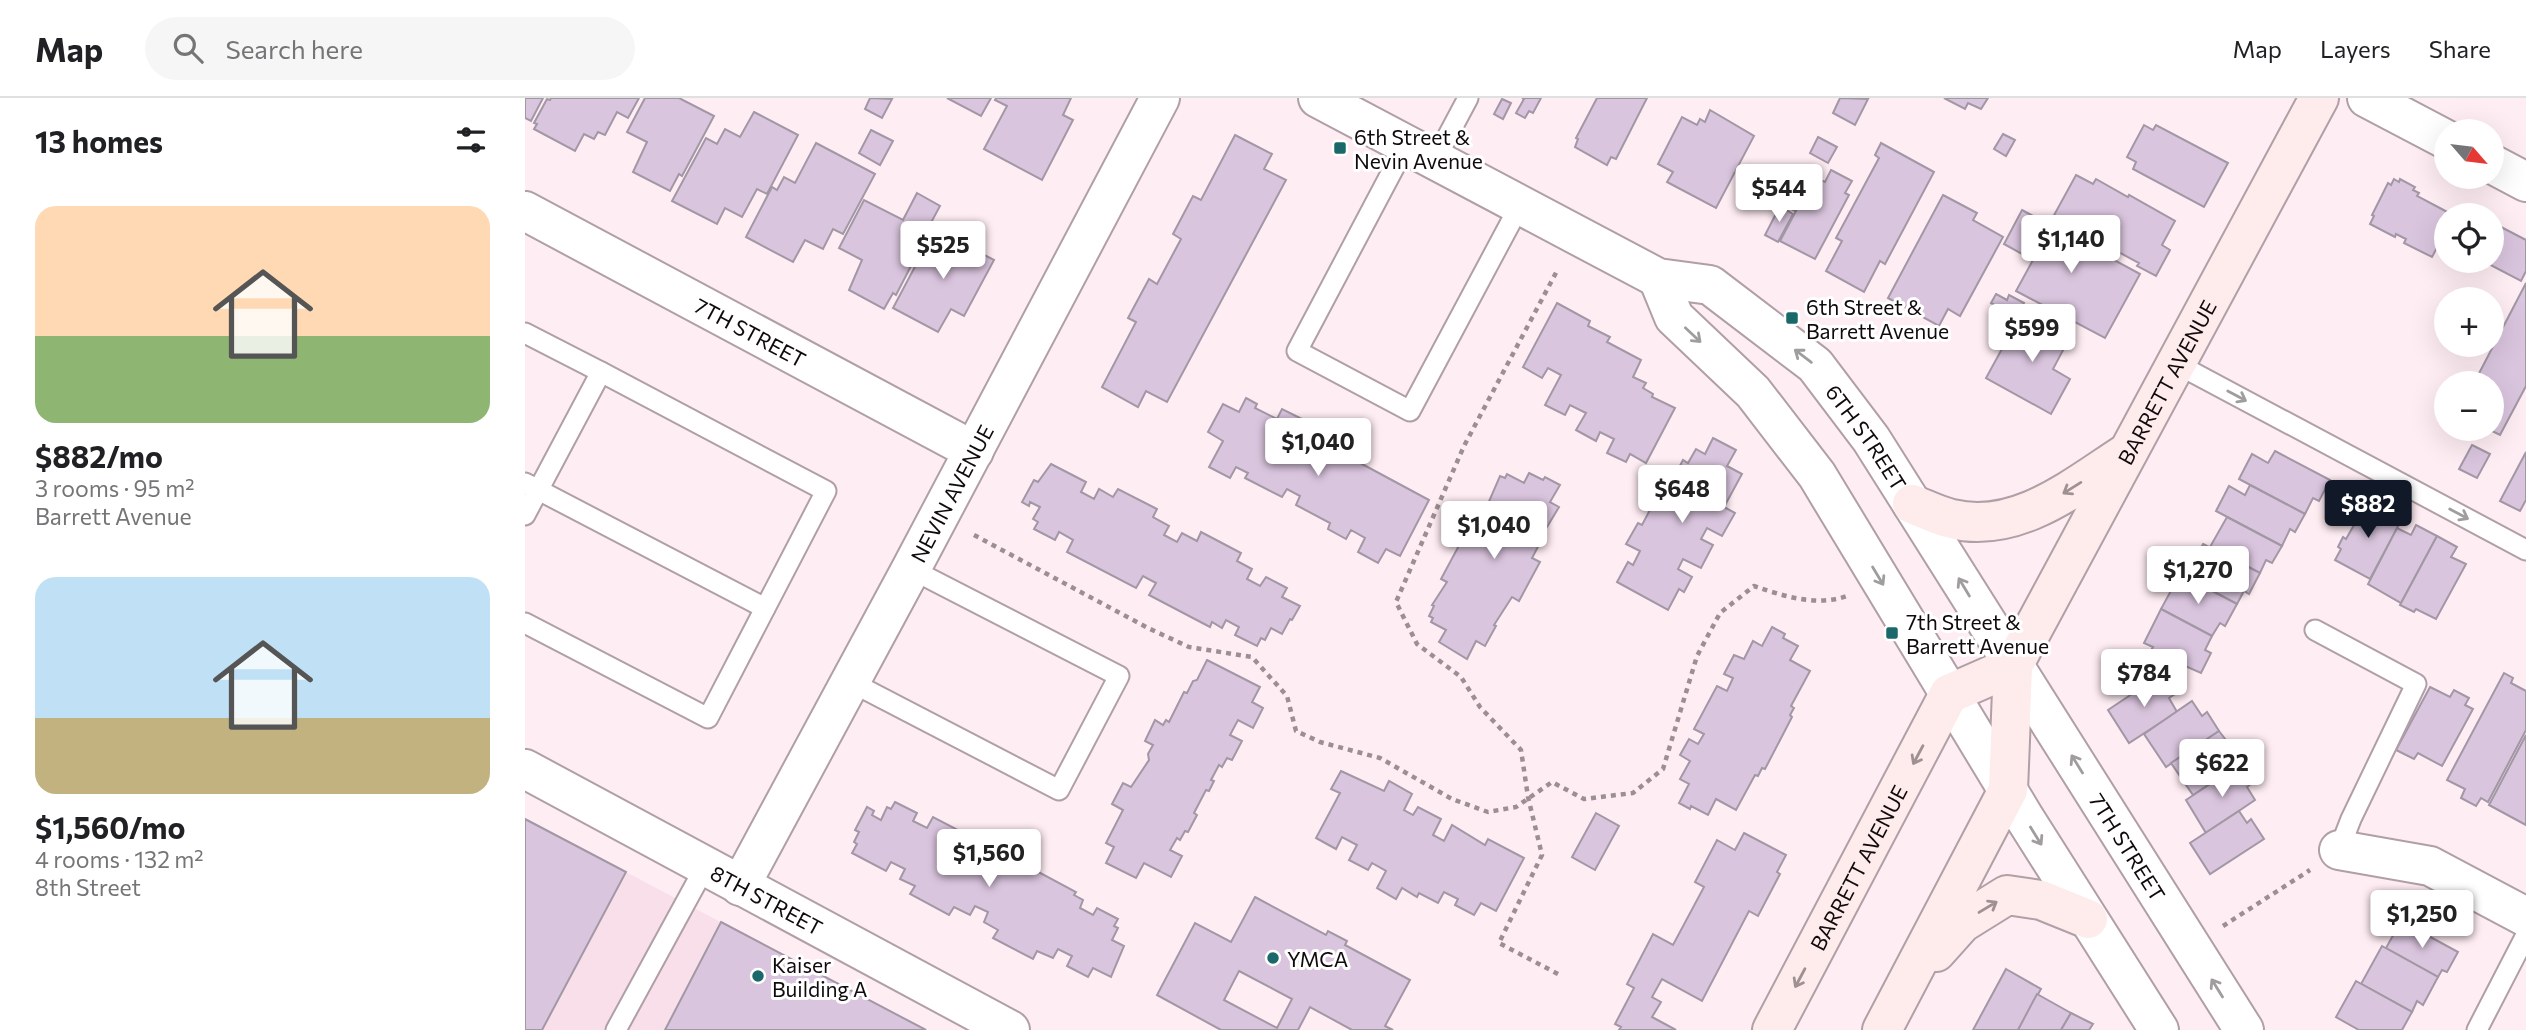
<!DOCTYPE html>
<html lang="en">
<head>
<meta charset="utf-8">
<style>
	:root { --surface:#fff; --page:#f6f6f6; --text:#202124; --muted:#757577; --line:#e0e0e0; --accent:#111827 }
	body { margin:0; font-family:Commissioner,sans-serif; background:var(--page); color:var(--text); height:100vh; display:flex; flex-direction:column; font-size:26px; white-space:nowrap }
	* { box-sizing:border-box; margin:0 }
	p { font-size:23px; color:var(--muted) }
	.icon { flex:none; width:38px; height:38px; fill:none; stroke:currentColor; stroke-width:2; stroke-linecap:round; stroke-linejoin:round }
	.map { position:relative; flex:1; overflow:hidden }
	.side { display:flex; flex-direction:column; background:var(--surface); width:525px }
	.side>* { flex:none }
	.needle { width:46px; rotate:118deg }
	.fabs { position:absolute; left:1909px; top:21px; display:grid; gap:14px }
	.fabs a { display:grid; place-items:center; width:70px; height:70px; border-radius:50%; background:var(--surface); box-shadow:0 7px 28px #0002; font-size:35px }
	.price { position:absolute; translate:-50% -60px; padding:0 16px; border-radius:7px; background:#fff; color:#222; font-size:23px; line-height:46px; filter:drop-shadow(0 2px 4px #0008) }
	.price::after { content:''; position:absolute; left:50%; top:42px; width:21px; height:16px; margin-left:-10px; background:inherit; clip-path:polygon(0 0,100% 0,50% 100%) }
	.price.active { background:var(--accent); color:#fff }
	ul { padding:0; list-style:none }
	li { display:grid; align-content:center; gap:14px; height:371px; padding:0 35px }
	li span { display:grid; place-items:center; height:217px; border-radius:21px; color:#555 }
	li>.icon { margin-inline-start:auto }
	span .icon { width:126px; height:126px; fill:#fffc; stroke-width:1 }
	li b { font-size:30px }
	h2 { display:flex; justify-content:space-between; align-items:center; height:84px; padding:0 35px; font-size:30px }
	header { display:flex; align-items:center; gap:42px; box-sizing:border-box; height:98px; padding:0 35px; background:var(--surface); border-bottom:2px solid var(--line) }
	header strong { font-size:33px }
	nav { display:flex; gap:38px; margin-inline-start:auto; font-size:24px }
	.search { width:490px; height:63px; background:var(--page); display:flex; align-items:center; gap:18px; box-sizing:border-box; padding:0 24px; border-radius:38px; color:var(--muted); font-size:26px }
	main { display:flex; flex:1; min-height:0 }
	.map>svg:first-child { display:block }
</style>
</head>
<body>
<header>
<strong>Map</strong>
<div class="search"><svg class="icon" aria-label="search" viewBox="0 0 24 24"><circle cx="10" cy="10" r="6"/><path d="M15 15l6 6"/></svg>Search here</div>
<nav><a>Map</a><a>Layers</a><a>Share</a></nav>
</header>
<main>
<section class="side">
<h2>13 homes<svg class="icon" aria-label="filters" viewBox="0 0 24 24"><path d="M4 7h16M4 17h16"/><circle cx="9" cy="7" r="2"/><circle cx="15" cy="17" r="2"/></svg></h2>
<ul>
<li><span style="background:linear-gradient(#ffd9b3 60%,#8fb573 0)"><svg class="icon" aria-label="home" viewBox="0 0 24 24"><path d="M3 11l9-7 9 7M6 9v11h12V9"/></svg></span><div><b>$882/mo</b><p>3 rooms · 95 m²</p><p>Barrett Avenue</p></div></li>
<li><span style="background:linear-gradient(#bfe0f5 65%,#c2b280 0)"><svg class="icon" aria-label="home" viewBox="0 0 24 24"><path d="M3 11l9-7 9 7M6 9v11h12V9"/></svg></span><div><b>$1,560/mo</b><p>4 rooms · 132 m²</p><p>8th Street</p></div></li>
</ul>
</section>
<div class="map">
<svg width="2001" height="932" viewBox="0 0 2001 932">
	<rect width="100%" height="100%" fill="#ffedf4"/>
	<path fill="#f8dfea" d="M0 721 101 774 400 932H0Z"/>
	<g fill="#dac5de" stroke="#a297a4" stroke-width="2" fill-rule="evenodd">
		<path d="M0 0H18L6 23 0 20Z"/>
		<path d="M26 0H114L103 20 92 14 80 37 73 34 69 41 59 36 50 53 9 31 12 26 9 25 22 1 25 2Z"/>
		<path d="M120 0H154L189 18 157 78 154 76 145 93 108 74 122 44 102 34Z"/>
		<path d="M345 0 367 1 357 20 340 11Z"/>
		<path d="M422 0H466L456 18Z"/>
		<path d="M471 0H546L538 17 548 22 517 82 459 51 482 8 470 2Z"/>
		<path d="M997 0H1016L1008 15 1004 13 1000 20 991 15 999 1Z"/>
		<path d="M1072 0H1122L1091 61 1086 59 1082 67 1050 49 1053 41 1051 40Z"/>
		<path d="M1315 0 1343 1 1330 27 1308 15Z"/>
		<path d="M1419 0H1463L1456 11 1443 5 1440 11Z"/>
		<path d="M977 1 986 5 978 21 969 16Z"/>
		<path d="M1185 12 1229 38 1191 110 1142 84 1148 74 1133 66 1157 19 1172 27 1175 21 1180 24Z"/>
		<path d="M229 14 273 37 242 96 232 91 217 119 200 110 192 126 147 103 181 40 192 46 200 31 215 39Z"/>
		<path d="M1619 27 1628 32 1631 27 1703 65 1679 109 1608 71 1611 64 1602 59Z"/>
		<path d="M346 32 368 43 355 67 334 55Z"/>
		<path d="M1478 36 1490 42 1481 58 1469 51Z"/>
		<path d="M710 37 747 56 739 71 761 82 642 304 621 293 613 309 577 289 611 224 603 220 624 181 632 186 656 141 648 136 668 98 676 102Z"/>
		<path d="M1293 39 1312 49 1303 65 1285 55Z"/>
		<path d="M291 45 350 76 318 136 308 131 298 151 280 142 268 164 221 139 247 89 252 92 259 79 270 85Z"/>
		<path d="M1356 45 1409 74 1360 166 1355 163 1339 194 1301 173 1317 143 1311 140 1354 60 1350 57Z"/>
		<path d="M1306 72 1327 83 1320 95 1324 97 1290 161 1255 143 1289 79 1300 84Z"/>
		<path d="M1272 74 1286 82 1270 113 1256 105Z"/>
		<path d="M1551 77 1568 86 1571 81 1603 99 1604 97 1650 123 1637 147 1645 152 1631 178 1612 168 1614 165 1528 119Z"/>
		<path d="M1869 81 1874 84 1875 81 1890 89 1888 92 1894 95 1892 98 1928 117H1922V131L1907 159 1879 145 1881 141 1871 136 1870 139 1845 126 1849 118 1847 117 1863 85 1866 87Z"/>
		<path d="M392 95 415 108 401 134 403 135 371 197 368 195 359 211 324 192 337 162 314 150 339 102 378 122Z"/>
		<path d="M1418 97 1452 115 1448 122 1478 139 1435 218 1423 211 1414 228 1363 200Z"/>
		<path d="M1255 108 1268 116 1253 144 1240 137Z"/>
		<path d="M1497 112 1615 176 1580 240 1491 193 1508 162 1479 146Z"/>
		<path d="M1976 129 2001 142V173L1996 183 1958 163H1967V147Z"/>
		<path d="M410 131 469 162 439 218 426 211 413 234 368 210Z"/>
		<path d="M2001 185V288L1975 337 1963 331H1967V285H1949Z"/>
		<path d="M1471 196 1482 202 1484 197 1499 205 1488 226 1473 218 1477 211 1466 205Z"/>
		<path d="M1032 205 1065 223 1063 228 1085 239 1082 244 1116 262 1108 279 1121 285 1118 290 1128 296 1127 299 1150 310 1121 365 1105 356 1101 364 1082 355 1089 341 1075 334 1071 343 1051 332 1061 315 1045 307 1040 317 1020 307 1036 277 1023 270 1017 280 998 269Z"/>
		<path d="M1509 219 1545 239 1528 271 1545 281 1526 316 1461 280 1478 249 1474 246 1485 226 1501 235Z"/>
		<path d="M721 300 732 306 730 310 752 321 757 311 777 321 771 331 787 340 784 346 799 353 802 348 816 355 822 345 842 356 837 366 904 402 875 458 861 451 853 465 833 454 840 440 826 432 821 441 803 431 805 425 771 407 775 398 762 391 757 399 720 380 723 375 711 369 705 380 684 369 698 343 683 334 698 306 714 314Z"/>
		<path d="M1188 340 1211 352 1202 368 1217 376 1199 409 1210 415 1197 438 1182 430 1176 441 1188 447 1176 470 1158 461 1153 471 1167 479 1159 494 1154 491 1143 512 1092 484 1103 464 1108 467 1115 453 1101 446 1113 425 1117 427 1135 393 1140 396 1158 362 1163 365 1171 351 1180 356Z"/>
		<path d="M1947 347 1965 356 1952 380 1934 371Z"/>
		<path d="M1750 353 1805 382 1794 403 1788 400 1780 416 1714 381 1727 356 1743 365Z"/>
		<path d="M2001 354V402L1995 413 1975 403Z"/>
		<path d="M526 366 561 384 556 394 569 401 574 391 588 399 593 391 632 411 628 419 644 428 639 437 652 444 657 435 672 443 676 434 716 455 712 463 727 471 722 481 735 488 741 479 762 490 757 499 775 508 767 522 765 521 757 536 746 530 740 542 736 540 732 548 710 537 714 529 701 522 697 530 687 524 685 529 624 497 631 485 618 478 611 490 542 454 548 442 534 434 530 442 509 431 513 424 508 421 515 409 505 404 504 408 497 404 509 382 513 384Z"/>
		<path d="M1004 375 1018 382 1020 379 1035 387 1025 404 1034 409 1013 444 1015 445 1007 460 1015 464 994 503 987 499 969 527 971 528 960 548 951 543 942 561 914 544 921 532 906 524 908 520 904 518 909 508 907 507 922 484 916 481 953 412 959 415 975 378 980 380 982 376 999 385Z"/>
		<path d="M1725 387 1780 416 1770 434 1765 431 1757 448 1691 413 1704 388 1720 397Z"/>
		<path d="M1841 406 1853 412 1858 409 1878 419 1845 481 1810 462 1816 451 1813 449 1818 439 1821 441Z"/>
		<path d="M1702 419 1757 448 1747 465 1741 462 1735 475 1685 449Z"/>
		<path d="M1891 427 1912 438 1876 505 1843 486 1872 430 1886 437Z"/>
		<path d="M1912 438 1932 449 1926 459 1941 466 1911 521 1891 511 1889 514 1875 507Z"/>
		<path d="M1678 446 1735 475 1724 496 1719 493 1712 506 1661 479Z"/>
		<path d="M1655 476 1712 506 1700 528 1695 525 1687 538 1636 511Z"/>
		<path d="M1636 511 1687 538 1680 552 1686 555 1676 575 1644 561 1645 559 1640 556 1637 560 1625 554 1628 549 1619 545Z"/>
		<path d="M1247 529 1260 536 1258 540 1273 548 1265 562 1285 573 1266 608 1269 610 1265 617 1267 619 1240 671 1237 670 1233 678 1230 677 1211 712 1191 701 1183 717 1166 708 1165 711 1154 705 1164 686 1155 681 1165 663 1155 657 1164 641 1173 646 1179 636 1169 631 1192 588 1202 593 1208 580 1199 576 1209 557 1219 561 1228 543 1237 548Z"/>
		<path d="M682 562 735 589 727 604 738 610 728 630 713 622 705 637 717 643 707 662 702 660 697 669 694 667 686 682 689 683 684 693 681 692 669 715 672 717 663 734 660 733 655 742 652 740 645 752 657 758 646 779 619 765 611 780 581 765 589 749 581 745 598 712 587 706 598 685 606 689 624 662 623 656 628 647 620 643 630 622 638 627 641 622 644 624 659 594 662 595 668 583 672 582Z"/>
		<path d="M1979 575 1988 580 1986 585 2001 593V632L1963 704 1956 700 1951 708 1936 700 1940 691 1922 682Z"/>
		<path d="M1637 576 1650 596 1644 600 1652 614 1604 645 1583 612Z"/>
		<path d="M1905 589 1925 599 1929 592 1944 600 1940 607 1948 611 1917 668 1893 655 1889 661 1871 652Z"/>
		<path d="M1667 603 1677 618 1682 614 1694 633 1641 669 1619 636Z"/>
		<path d="M1694 633 1704 646 1709 643 1721 662 1668 697 1646 665Z"/>
		<path d="M2001 637V727L1964 707Z"/>
		<path d="M1714 667 1726 686 1722 689 1730 702 1681 735 1661 702Z"/>
		<path d="M816 673 859 693 864 683 887 696 879 712 888 717 893 709 916 721 908 737 919 743 927 727 960 747 963 741 999 760 971 813 956 805 949 817 930 807 933 801 919 794 913 805 894 795 892 799 877 790 871 801 852 790 861 773 847 765 843 772 824 762 832 747 817 739 811 751 791 740 815 695 806 691Z"/>
		<path d="M370 704 392 715 388 723 402 730 408 719 477 755 471 766 485 773 491 762 551 794 549 797 558 802 555 810 568 817 572 810 593 821 589 828 593 830 587 842 599 848 586 879 568 870 563 879 542 868 547 858 533 851 528 860 512 853 508 861 468 840 473 832 459 824 463 814 450 808 445 817 429 809 424 817 385 796 390 788 375 781 380 771 366 764 361 773 327 755 332 746 329 744 334 734 330 732 342 709 349 713 347 717 356 722 362 709 366 711Z"/>
		<path d="M1714 713 1722 725 1726 721 1739 741 1685 776 1665 745Z"/>
		<path d="M1071 715 1094 728 1070 772 1047 759Z"/>
		<path d="M0 721 101 774 17 932H0Z"/>
		<path d="M1219 735 1261 757 1252 774 1255 776 1233 818 1224 813 1177 903 1137 881 1127 899 1136 904 1127 919 1151 932H1094L1096 929 1090 926 1109 890 1102 886 1128 836 1148 847 1179 789 1170 784 1192 742 1210 752Z"/>
		<path d="M730 799 801 837 803 833 822 843 820 847 885 882 860 928 868 932H827L785 909 773 932H696L632 897 670 825 706 844ZM714 873 767 901 752 930 699 902Z"/>
		<path d="M1876 823 1933 854 1922 874 1917 872 1913 879 1861 850Z"/>
		<path d="M196 824 401 932H140Z"/>
		<path d="M1857 848 1913 879 1898 907 1892 903 1887 914 1836 886Z"/>
		<path d="M1481 871 1516 891 1493 932H1448Z"/>
		<path d="M1831 883 1887 914 1877 932H1834L1811 919Z"/>
		<path d="M1512 896 1546 915 1536 932H1493Z"/>
		<path d="M1546 915 1568 926 1564 932H1536Z"/>
	</g>
	<g fill="none" stroke-linecap="round" stroke-linejoin="round">
		<g stroke="#b09fa6" stroke-width="23">
			<g id="service">
				<path d="M881 47 772 253 885 313 995 107"/>
				<path d="M910 62 943 0"/>
				<path d="M0 235 76 274"/>
				<path d="M1652 266 2001 452"/>
				<path d="M0 385 240 510"/>
				<path d="M0 417 76 274 301 393 183 620 0 525"/>
				<path d="M1790 532 1891 586 1826 721 1814 752"/>
				<path d="M326 584 534 692 594 578 386 471"/>
				<path d="M91 932 180 769"/>
				<path d="M1952 932 2001 837"/>
			</g>
		</g>
		<g stroke="#b09fa6" stroke-width="42">
			<g id="minor">
				<path d="M1842 0 1922 42"/>
				<path d="M1967 66 2001 84"/>
				<path id="s1" d="M0 113 449 353"/>
				<path id="s2" d="M0 671 485 932"/>
				<path d="M1814 752 1905 768 2001 819"/>
				<path id="s3" d="M215 788 386 471 635 0"/>
			</g>
		</g>
		<g stroke="#b09fa6" stroke-width="42">
			<g id="tertiary">
				<path id="s4" d="M793 0 1133 180 1185 187 1290 267 1346 341 1719 932"/>
				<path d="M1133 180 1149 219 1228 294 1292 377 1499 719 1634 932"/>
			</g>
		</g>
		<g stroke="#b09fa6" stroke-width="42">
			<g id="secondary">
				<path d="M1387 406C1400 411 1413 418 1427 421 1493 437 1551 387 1603 354"/>
				<path d="M1411 854 1437 825 1482 797 1516 802 1563 821"/>
				<path id="s5" d="M1247 932 1424 596 1488 568"/>
				<path id="s6" d="M1357 932 1483 692 1488 568 1794 0"/>
			</g>
		</g>
		<g stroke="#9c8f94" stroke-width="4.5" stroke-dasharray="5 5" stroke-linecap="butt">
			<path d="M449 437 623 530 664 549 727 559 762 598 771 633 795 644 855 660 927 701 963 714 991 709 1027 684 1059 701 1108 695 1138 671 1172 558 1195 515 1229 488C1258 498 1292 509 1322 498"/>
			<path d="M1698 828 1785 772"/>
			<path d="M1033 876 974 845 1017 757 1003 699 996 652 955 609 936 579 892 546 871 504 939 348 1033 171"/>
		</g>
		<use href="#service" stroke="#fff" stroke-width="19"/>
		<use href="#minor" stroke="#fff" stroke-width="38"/>
		<use href="#tertiary" stroke="#fff" stroke-width="38"/>
		<use href="#secondary" stroke="#feebeb" stroke-width="38"/>
	</g>
	<defs><path id="oneway-shaft" d="M-6 0H5M1.5-3L5.5 0L1.5 3" fill="none" stroke-width="1.6" stroke-linecap="round" stroke-linejoin="round" transform="scale(1.75)"/></defs>
	<g stroke="#9f9d9e">
		<use href="#oneway-shaft" transform="translate(1168 237) rotate(43)"/>
		<use href="#oneway-shaft" transform="translate(1278 258) rotate(-143)"/>
		<use href="#oneway-shaft" transform="translate(1712 298) rotate(28)"/>
		<use href="#oneway-shaft" transform="translate(1934 416) rotate(28)"/>
		<use href="#oneway-shaft" transform="translate(1353 478) rotate(59)"/>
		<use href="#oneway-shaft" transform="translate(1439 489) rotate(-121)"/>
		<use href="#oneway-shaft" transform="translate(1552 666) rotate(-122)"/>
		<use href="#oneway-shaft" transform="translate(1511 738) rotate(58)"/>
		<use href="#oneway-shaft" transform="translate(1692 890) rotate(-122)"/>
	</g>
	<g stroke="#9f9192">
		<use href="#oneway-shaft" transform="translate(1547 390) rotate(148)"/>
		<use href="#oneway-shaft" transform="translate(1393 657) rotate(118)"/>
		<use href="#oneway-shaft" transform="translate(1463 809) rotate(-31)"/>
		<use href="#oneway-shaft" transform="translate(1275 880) rotate(118)"/>
	</g>
	<g fill="#1a686a" stroke="#fff" stroke-width="2.5">
		<rect x="808" y="43" width="14" height="14" rx="3.5"/>
		<rect x="1260" y="213" width="14" height="14" rx="3.5"/>
		<rect x="1360" y="528" width="14" height="14" rx="3.5"/>
		<circle cx="748" cy="860" r="7"/>
		<circle cx="233" cy="878" r="7"/>
	</g>
	<g text-anchor="middle" dominant-baseline="central" stroke-width="6" stroke-linejoin="round" paint-order="stroke">
		<g font-size="21" fill="#100a0d" stroke="#fff" text-anchor="start">
			<text x="829" y="38">6th Street &amp;<tspan x="829" dy="24">Nevin Avenue</tspan></text>
			<text x="1281" y="208">6th Street &amp;<tspan x="1281" dy="24">Barrett Avenue</tspan></text>
			<text x="1381" y="523">7th Street &amp;<tspan x="1381" dy="24">Barrett Avenue</tspan></text>
			<text x="762" y="860">YMCA</text>
			<text x="247" y="866">Kaiser<tspan x="247" dy="24">Building A</tspan></text>
		</g>
		<g font-size="21" fill="#100a0d" stroke="#fff">
			<text stroke="none"><textPath href="#s1" startOffset="256">7TH STREET</textPath></text>
			<text stroke="none"><textPath href="#s6" startOffset="718">BARRETT AVENUE</textPath></text>
			<text stroke="none"><textPath href="#s4" startOffset="658">6TH STREET</textPath></text>
			<text stroke="none"><textPath href="#s3" startOffset="446">NEVIN AVENUE</textPath></text>
			<text stroke="none"><textPath href="#s4" startOffset="1144">7TH STREET</textPath></text>
			<text stroke="none"><textPath href="#s5" startOffset="184">BARRETT AVENUE</textPath></text>
			<text stroke="none"><textPath href="#s2" startOffset="275">8TH STREET</textPath></text>
		</g>
	</g>
</svg>
<div class="fabs">
<a><svg class="needle" viewBox="-14 -14 28 28"><path d="M0-13l5 13h-10z" fill="#e53935"/><path d="M0 13l5-13h-10z" fill="#757577"/></svg></a>
<a><svg class="icon" aria-label="locate" viewBox="0 0 24 24"><circle cx="12" cy="12" r="6"/><path d="M12 2v4M12 18v4M2 12h4M18 12h4"/></svg></a>
<a>+</a>
<a>−</a>
</div>
<b class="price" style="left:1254px;top:126px">$544</b>
<b class="price" style="left:1546px;top:177px">$1,140</b>
<b class="price" style="left:418px;top:183px">$525</b>
<b class="price" style="left:1507px;top:266px">$599</b>
<b class="price" style="left:793px;top:380px">$1,040</b>
<b class="price" style="left:1157px;top:427px">$648</b>
<b class="price active" style="left:1843px;top:442px">$882</b>
<b class="price" style="left:969px;top:463px">$1,040</b>
<b class="price" style="left:1673px;top:508px">$1,270</b>
<b class="price" style="left:1619px;top:611px">$784</b>
<b class="price" style="left:1697px;top:701px">$622</b>
<b class="price" style="left:464px;top:791px">$1,560</b>
<b class="price" style="left:1897px;top:852px">$1,250</b>
</div>
</main>
</body>
</html>
